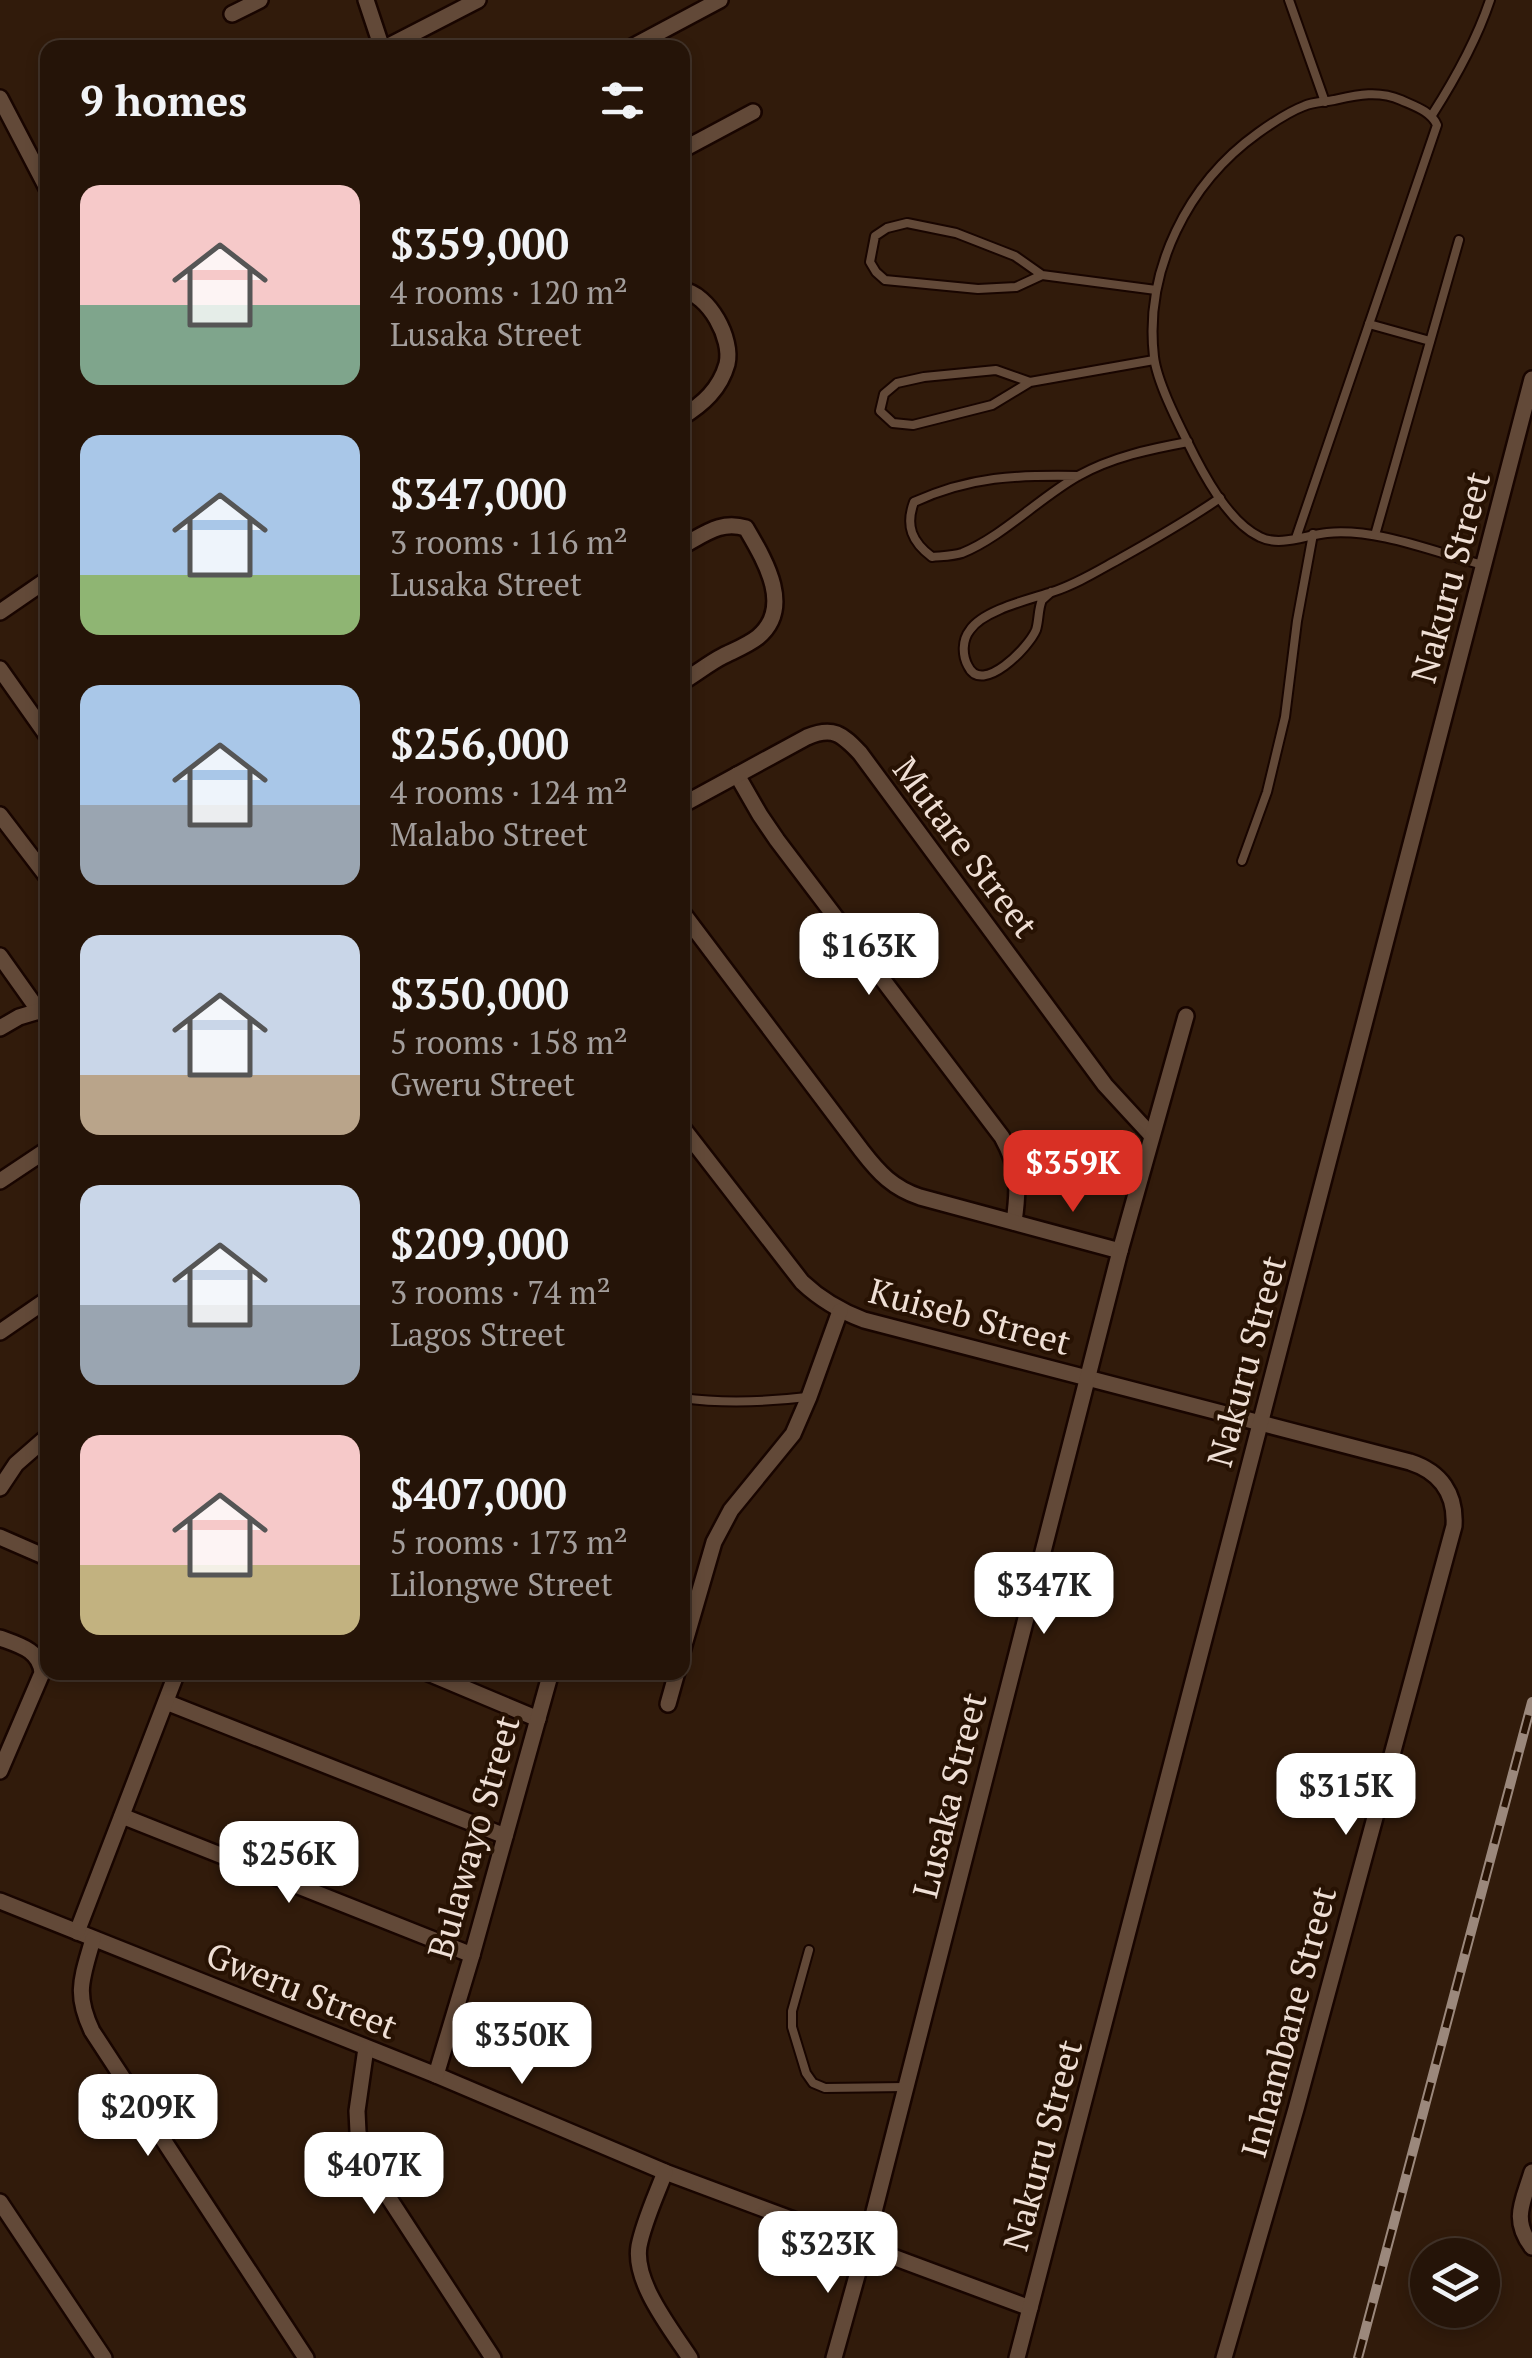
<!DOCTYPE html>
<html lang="en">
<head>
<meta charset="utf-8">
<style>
	:root { --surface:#251408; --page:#2d1d12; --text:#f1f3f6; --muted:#a39e9c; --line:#423329; --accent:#d93025 }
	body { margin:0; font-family:"PT Serif",serif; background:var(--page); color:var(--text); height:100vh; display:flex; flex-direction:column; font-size:38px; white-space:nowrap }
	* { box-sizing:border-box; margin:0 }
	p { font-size:32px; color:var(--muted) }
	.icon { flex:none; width:55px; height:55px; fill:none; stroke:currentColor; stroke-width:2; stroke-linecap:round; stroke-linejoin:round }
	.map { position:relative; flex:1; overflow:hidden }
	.panel { position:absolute; left:40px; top:40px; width:650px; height:1640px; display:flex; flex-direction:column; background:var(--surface); border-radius:20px; box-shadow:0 5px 15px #0003,0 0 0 2px var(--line) }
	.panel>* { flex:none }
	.controls { position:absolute; left:1410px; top:2238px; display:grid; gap:20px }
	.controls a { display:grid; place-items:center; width:90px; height:90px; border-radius:50%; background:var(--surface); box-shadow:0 5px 15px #0003,0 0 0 2px var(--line); font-size:50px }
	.price { position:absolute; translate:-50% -85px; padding:0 22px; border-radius:20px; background:#fff; color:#222; font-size:32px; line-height:65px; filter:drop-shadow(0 2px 5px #0008) }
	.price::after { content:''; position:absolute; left:50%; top:60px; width:30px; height:22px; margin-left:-15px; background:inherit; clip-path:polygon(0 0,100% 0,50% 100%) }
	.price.current { background:var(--accent); color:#fff }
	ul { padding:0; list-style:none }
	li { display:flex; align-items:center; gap:30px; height:250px; padding:0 40px }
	li span { display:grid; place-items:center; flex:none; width:280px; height:200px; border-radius:20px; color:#555 }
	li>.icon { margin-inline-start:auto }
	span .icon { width:120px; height:120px; fill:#fffc; stroke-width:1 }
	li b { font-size:42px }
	h2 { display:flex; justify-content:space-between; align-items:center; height:120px; padding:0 40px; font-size:42px }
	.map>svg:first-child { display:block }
</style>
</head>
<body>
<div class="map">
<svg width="1532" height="2358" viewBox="0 0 1532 2358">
	<rect width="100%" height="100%" fill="#311b0b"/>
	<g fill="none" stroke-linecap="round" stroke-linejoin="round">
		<g stroke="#180500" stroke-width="12">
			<g id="service">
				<path d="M1289 0 1325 102"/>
				<path d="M1432 115C1455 79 1476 42 1490 0"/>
				<path d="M1042 275 1015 256 956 233 907 223 887 228 875 236 870 262 876 272 885 280 978 289 1016 287 1042 275 1156 290"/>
				<path d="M1369 324 1430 341"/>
				<path d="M1030 382 996 370 924 377 897 383 884 394 880 411 893 423 913 425 992 405 1030 382 1154 360"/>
				<path d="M1078 476C1016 475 971 476 914 502 905 526 912 542 932 557 942 556 953 556 962 553 1002 537 1039 498 1078 476 1112 457 1150 449 1188 442"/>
				<path d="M1375 535 1459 240"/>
				<path d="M1296 538 1437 125C1431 111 1414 106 1401 100 1378 90 1357 95 1334 100 1324 102 1313 102 1304 106 1288 112 1272 123 1258 133 1188 183 1144 270 1154 357 1157 381 1176 419 1187 441 1202 472 1228 522 1260 537 1280 547 1306 535 1327 533 1377 528 1434 552 1483 565"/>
				<path d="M1051 592 1042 600C1038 609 1039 621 1036 630 1029 647 982 696 968 666 962 655 962 640 970 630 983 610 1031 599 1052 592 1077 584 1099 570 1121 558 1155 539 1188 520 1220 498"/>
				<path d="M1242 861 1267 792 1285 717 1297 621 1313 534"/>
				<path d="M682 1398C725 1404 765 1402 807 1397"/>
				<path d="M809 1950 792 2011V2027L806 2073 813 2083 825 2088 906 2087"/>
			</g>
		</g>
		<g stroke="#180500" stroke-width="20">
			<g id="minor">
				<path d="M366 0 382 48"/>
				<path d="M232 14 260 0"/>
				<path d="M385 48 478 0"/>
				<path d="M630 48 720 0"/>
				<path d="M0 98 48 190"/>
				<path d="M682 150 753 112"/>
				<path d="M682 290C709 294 733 339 727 364 720 389 703 404 682 417"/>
				<path d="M682 546C705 534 721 520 746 528 764 559 794 607 758 637 748 645 735 650 723 656 709 663 696 674 682 682"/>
				<path d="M0 612 48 579"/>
				<path d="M0 669 48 737"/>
				<path d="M737 775 760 815 777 840 1002 1137C1019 1168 1019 1187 1014 1222"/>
				<path d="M682 805 807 737C833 726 842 734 860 753L1105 1085 1151 1135"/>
				<path d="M0 815 48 878"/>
				<path d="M682 912 862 1151C879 1173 893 1188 920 1197L1120 1251"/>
				<path d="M0 956 39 1011 48 1017"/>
				<path d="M0 1028 19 1017 39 1011"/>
				<path d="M682 1127 802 1282C821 1300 840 1311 864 1320L1410 1462C1441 1472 1456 1494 1454 1526L1296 2109 1224 2358"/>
				<path d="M0 1181 48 1149"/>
				<path d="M0 1332 48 1299"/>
				<path d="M0 1488 16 1464 48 1436"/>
				<path d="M0 1537 48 1558"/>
				<path d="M0 1638C19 1645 40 1650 42 1673L0 1771"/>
				<path d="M682 1652 714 1542 731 1510 793 1434 809 1397 840 1311"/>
				<path d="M426 1672 538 1719"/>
				<path d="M166 1702 505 1836"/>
				<path d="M668 1704 677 1672"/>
				<path d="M122 1816 472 1955"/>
				<path d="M0 1901 436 2075 665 2172 1030 2308"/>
				<path d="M77 1932 177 1672"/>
				<path d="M93 1939C82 1978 74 1993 92 2031L306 2358"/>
				<path d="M366 2048 357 2111 358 2132 363 2151 387 2195 493 2358"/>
				<path d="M436 2075 472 1955 551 1672"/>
				<path d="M665 2172C656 2196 644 2221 639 2246 633 2282 671 2329 690 2358"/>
				<path d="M1532 2172C1523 2202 1511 2219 1532 2247"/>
				<path d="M0 2202 104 2358"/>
				<path d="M834 2358 865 2247 1120 1251 1186 1016"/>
				<path d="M1017 2358 1532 379"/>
			</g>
		</g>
		<use href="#service" stroke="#624938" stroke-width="8"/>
		<use href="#minor" stroke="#624938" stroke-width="15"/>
		<g stroke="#9b887c" stroke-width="10">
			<path id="rail" d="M1358 2358 1532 1702"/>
		</g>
		<use href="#rail" stroke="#271203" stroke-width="6" stroke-dasharray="19" stroke-linecap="butt"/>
	</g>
	<g text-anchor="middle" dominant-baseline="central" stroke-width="8" stroke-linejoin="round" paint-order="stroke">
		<g font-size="35" fill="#efdfd5" stroke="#271203">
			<text transform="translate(1450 577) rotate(-75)">Nakuru Street</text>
			<text transform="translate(966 847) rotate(53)">Mutare Street</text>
			<text transform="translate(970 1316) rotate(15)">Kuiseb Street</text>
			<text transform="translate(1246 1361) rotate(-75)">Nakuru Street</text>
			<text transform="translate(949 1795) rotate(-76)">Lusaka Street</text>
			<text transform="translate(473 1837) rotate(-74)">Bulawayo Street</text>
			<text transform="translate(302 1990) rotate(22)">Gweru Street</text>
			<text transform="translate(1288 2022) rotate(-75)">Inhambane Street</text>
			<text transform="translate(1042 2145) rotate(-75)">Nakuru Street</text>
		</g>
	</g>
</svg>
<div class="controls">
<a><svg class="icon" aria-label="layers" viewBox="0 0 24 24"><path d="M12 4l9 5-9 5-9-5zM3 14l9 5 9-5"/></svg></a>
</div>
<b class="price" style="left:869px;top:998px">$163K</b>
<b class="price current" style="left:1073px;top:1215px">$359K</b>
<b class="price" style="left:1044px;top:1637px">$347K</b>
<b class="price" style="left:1346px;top:1838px">$315K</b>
<b class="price" style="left:289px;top:1906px">$256K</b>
<b class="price" style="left:522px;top:2087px">$350K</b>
<b class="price" style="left:148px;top:2159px">$209K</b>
<b class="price" style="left:374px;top:2217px">$407K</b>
<b class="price" style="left:828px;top:2296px">$323K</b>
<section class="panel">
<h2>9 homes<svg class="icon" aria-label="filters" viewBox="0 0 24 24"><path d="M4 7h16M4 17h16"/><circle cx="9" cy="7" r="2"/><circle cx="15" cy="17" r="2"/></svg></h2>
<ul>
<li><span style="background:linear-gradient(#f6c9c9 60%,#7fa58c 0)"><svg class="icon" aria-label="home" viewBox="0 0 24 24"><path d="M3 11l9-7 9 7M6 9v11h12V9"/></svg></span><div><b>$359,000</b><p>4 rooms · 120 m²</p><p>Lusaka Street</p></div></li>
<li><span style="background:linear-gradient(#a9c7e8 70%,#8fb573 0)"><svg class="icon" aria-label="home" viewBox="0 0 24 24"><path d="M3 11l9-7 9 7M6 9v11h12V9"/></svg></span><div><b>$347,000</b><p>3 rooms · 116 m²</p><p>Lusaka Street</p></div></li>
<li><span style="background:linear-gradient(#a9c7e8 60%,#9aa5b1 0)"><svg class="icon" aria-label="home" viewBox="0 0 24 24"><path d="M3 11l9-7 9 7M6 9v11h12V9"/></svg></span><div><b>$256,000</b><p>4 rooms · 124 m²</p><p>Malabo Street</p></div></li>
<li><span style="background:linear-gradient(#c9d6e8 70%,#b9a48a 0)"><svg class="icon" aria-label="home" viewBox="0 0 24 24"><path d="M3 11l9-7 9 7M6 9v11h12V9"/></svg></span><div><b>$350,000</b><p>5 rooms · 158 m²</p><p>Gweru Street</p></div></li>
<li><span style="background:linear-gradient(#c9d6e8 60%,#9aa5b1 0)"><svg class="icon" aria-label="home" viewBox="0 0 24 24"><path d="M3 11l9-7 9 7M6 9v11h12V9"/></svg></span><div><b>$209,000</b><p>3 rooms · 74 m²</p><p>Lagos Street</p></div></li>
<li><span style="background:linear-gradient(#f6c9c9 65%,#c2b280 0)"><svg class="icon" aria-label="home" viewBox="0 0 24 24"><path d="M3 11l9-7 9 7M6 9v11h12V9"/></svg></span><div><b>$407,000</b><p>5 rooms · 173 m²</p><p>Lilongwe Street</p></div></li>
</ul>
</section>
</div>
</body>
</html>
